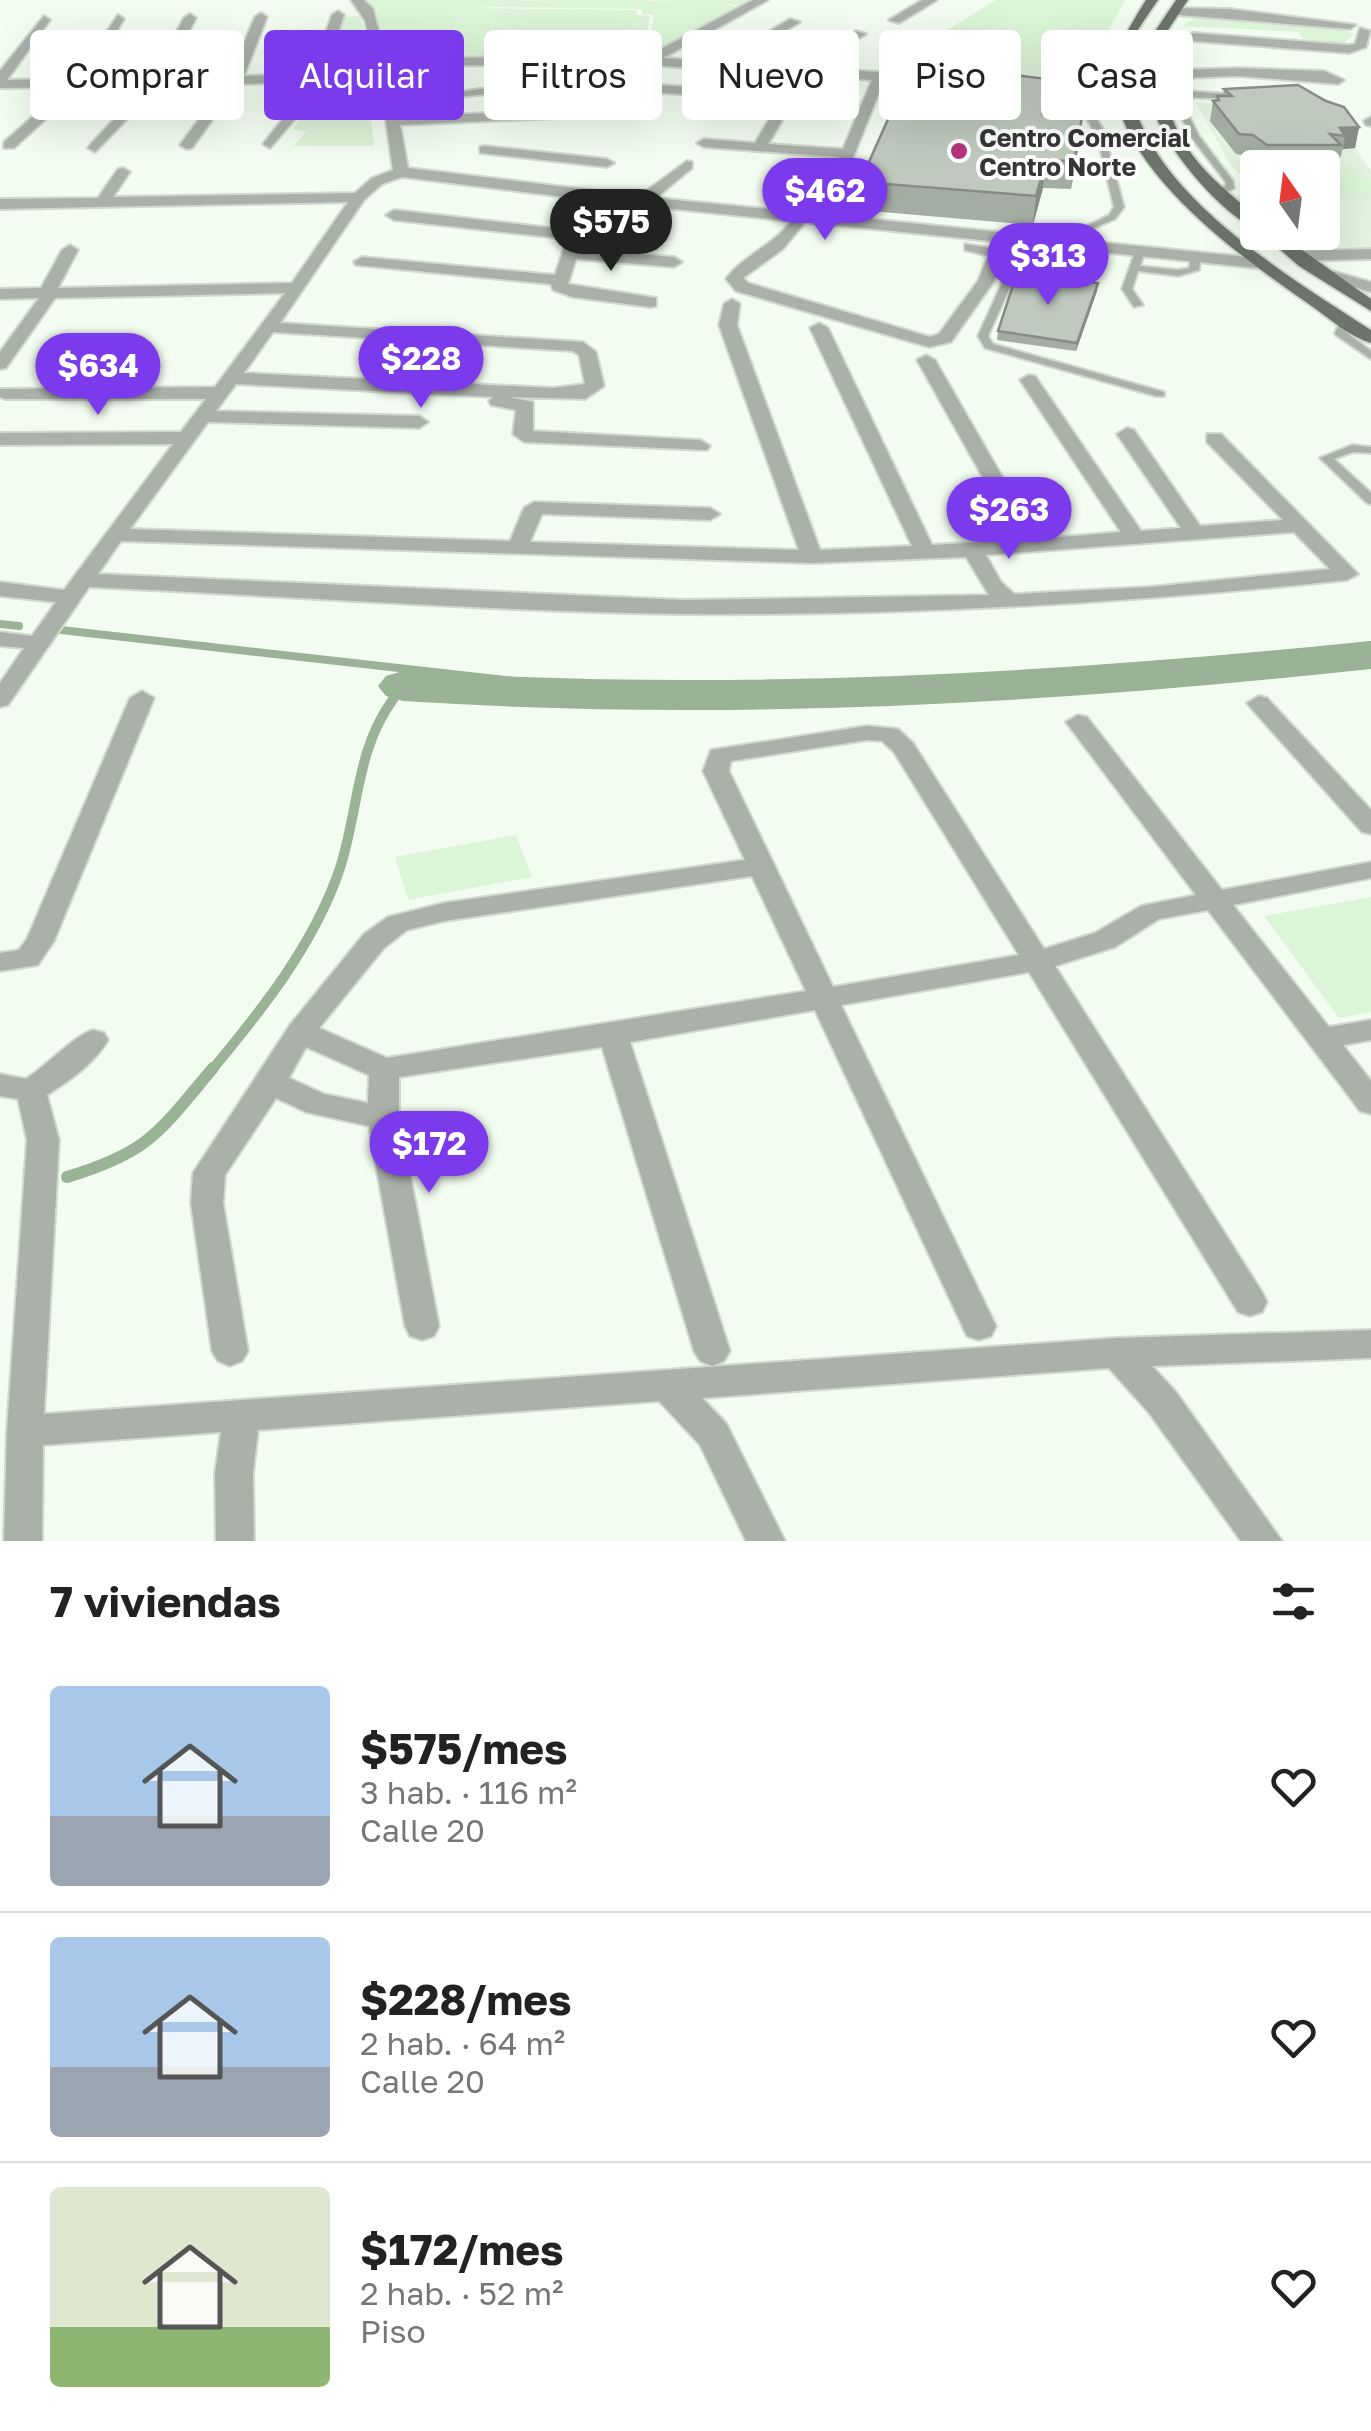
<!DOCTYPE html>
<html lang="es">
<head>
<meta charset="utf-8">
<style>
	:root { --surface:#fff; --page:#f6f6f6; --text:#222; --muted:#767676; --line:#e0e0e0; --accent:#7c3aed }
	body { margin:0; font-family:"Golos Text",sans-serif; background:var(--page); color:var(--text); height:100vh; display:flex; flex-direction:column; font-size:38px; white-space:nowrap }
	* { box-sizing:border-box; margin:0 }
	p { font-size:32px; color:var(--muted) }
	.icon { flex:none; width:55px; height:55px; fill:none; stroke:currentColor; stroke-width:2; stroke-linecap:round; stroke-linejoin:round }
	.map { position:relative; height:1541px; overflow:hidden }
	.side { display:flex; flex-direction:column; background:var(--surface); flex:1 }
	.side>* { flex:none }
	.top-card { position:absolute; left:30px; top:30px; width:1312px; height:90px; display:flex; gap:20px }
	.needle { width:65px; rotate:346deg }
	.tools { position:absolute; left:1240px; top:150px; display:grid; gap:20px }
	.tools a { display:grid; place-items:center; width:100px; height:100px; border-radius:10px; background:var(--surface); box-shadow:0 10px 40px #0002; font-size:50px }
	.price { position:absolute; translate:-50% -85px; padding:0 22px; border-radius:35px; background:var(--accent); color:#fff; font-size:32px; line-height:65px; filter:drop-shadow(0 2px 5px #0008) }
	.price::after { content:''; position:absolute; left:50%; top:60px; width:30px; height:22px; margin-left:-15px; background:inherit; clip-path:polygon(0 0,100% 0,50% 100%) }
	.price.current { background:#222; color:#fff }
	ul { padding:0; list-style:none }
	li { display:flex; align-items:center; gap:30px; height:250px; padding:0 50px }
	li+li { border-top:2px solid var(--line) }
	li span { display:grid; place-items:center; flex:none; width:280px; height:200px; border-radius:10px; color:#555 }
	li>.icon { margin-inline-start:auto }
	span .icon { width:120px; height:120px; fill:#fffc; stroke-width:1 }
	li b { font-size:42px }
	h2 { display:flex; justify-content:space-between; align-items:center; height:120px; padding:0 50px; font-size:42px }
	.pill { padding:0 35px; border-radius:10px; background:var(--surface); box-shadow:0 10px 40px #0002; font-size:35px; line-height:90px }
	.pill.current { background:var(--accent); color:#fff }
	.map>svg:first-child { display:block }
</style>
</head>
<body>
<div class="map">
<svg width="1371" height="1541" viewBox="0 0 1371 1541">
	<rect width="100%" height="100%" fill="#f3fcf1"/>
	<path fill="#e4f3e1" d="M1196 103 1326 106 1371 171V248L1302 247 1283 233 1322 232V168H1258L1257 213 1236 196 1252 188 1230 164Z"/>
	<g fill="#dcf4d8">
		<path d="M363 0H642L712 5 652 0H757L745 6 719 3 743 8 645 61 654 15 642 14V9L494 7 477 8 637 10 636 15 650 16 643 60H385L373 10 377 9Z"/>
		<path d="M996 0H1125L1083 78 887 67Z"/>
		<path d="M1199 15 1333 26 1354 34 1342 45 1304 42 1299 32 1183 26Z"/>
		<path d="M360 16 370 52 337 67 317 69 330 65 345 17Z"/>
		<path d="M328 83 368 90 374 146H294L306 131 292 129Z"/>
		<path d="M1232 166H1353L1362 179 1329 180 1371 181V200L1323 199 1322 168H1258L1257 179H1246Z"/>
		<path d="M516 835 532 877 408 900 395 857Z"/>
		<path d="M1371 897V1012L1339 1018 1264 916Z"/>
	</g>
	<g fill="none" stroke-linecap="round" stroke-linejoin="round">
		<g stroke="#9ab296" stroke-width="8">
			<path d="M0 624 19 626"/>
			<path d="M61 630 568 687 927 686 1188 668 1371 645"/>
			<path d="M392 700 403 686"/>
		</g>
		<path stroke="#9ab296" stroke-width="10" d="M211 1071C261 1011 313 946 339 871 359 812 355 750 394 698"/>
		<path stroke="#9ab296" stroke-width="12" d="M67 1177C150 1152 159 1132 213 1068"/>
		<path fill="#9ab296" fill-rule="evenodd" d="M1371 641V669C1045 704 731 722 403 701L386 696 378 686 386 676 403 671C729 692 1046 674 1371 641Z"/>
		<g stroke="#d1d9cf" stroke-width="4">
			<g id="lane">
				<path d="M1166 90 1246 95V99H1243L1179 97 1199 136 1233 181 1234 188 1222 195H1216V191L1226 185 1225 181 1191 137 1172 97 1162 92Z"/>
				<path d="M1025 92 1086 103 1103 129 1124 207 1115 219 1090 230 1086 249 1078 247 1081 229 1109 215 1114 207 1098 140 1056 132 1060 103 1025 96ZM1067 104 1080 107 1096 135 1063 128Z"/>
				<path d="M1026 238 1031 241 1025 253 1085 260 1090 263 1085 266 1023 258 988 336 993 344 1164 392V396H1156L985 348 978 336 1021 241Z"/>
				<path d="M1140 249 1145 252 1140 266 1178 270 1189 268 1191 257 1196 254 1201 257 1199 270 1178 276 1138 271 1132 289 1143 305 1134 307 1122 289 1135 252Z"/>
				<path d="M1341 319H1349L1350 321 1346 332 1371 351V359L1336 335 1335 333Z"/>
				<path d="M1352 445 1371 447V453L1353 452 1334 459 1371 493V504L1367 503 1320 458Z"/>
			</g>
		</g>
		<g stroke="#d1d9cf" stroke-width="4">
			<g id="street">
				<path d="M351 0H364L373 9 386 58 646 57 753 0H768L663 58 937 76 943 80 937 84 884 80 830 215 1257 258 1265 263 1257 268 805 222 783 249 743 278 748 283 930 337 939 334 978 281 988 256 965 250V244L1003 250 1005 253 994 281 951 342 929 347 736 291 726 279C741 257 773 246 791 221L588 200 579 250 674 257 682 262 674 267 576 259 568 284 656 298V306L650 307 573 297 553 290 551 284 356 265 354 262 362 257 555 275 567 239 394 220 386 215 394 210 569 230 573 198 402 177 382 184 364 200 280 323 583 342 596 352 604 386 585 399 509 397 533 402V431L700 440 710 446 707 450 524 442 513 434 516 410 491 405 489 401 493 397 236 384 216 411 419 416 428 422 419 428 208 422 130 529 510 541 524 508 534 502 710 508 720 514 710 520 542 514 530 542 799 550 719 325 724 304 732 299 740 304 737 325 820 550 912 546 810 328 819 323 828 328 932 545 1018 540 917 360 926 355 935 360 1038 539 1121 532 1020 380 1029 375 1035 376 1141 531 1181 528 1117 434 1127 428 1134 430 1200 526 1283 520 1207 442V434H1221L1358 574 1347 580C1127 603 906 616 684 614 486 611 287 596 89 587L8 705 0 707V683L24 648 0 646V632L32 636 56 602 0 596V582L64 590 173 444 0 445V433L181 432 206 399H5L0 397V389L215 387 285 293 55 298 6 368 0 369V352L39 298 0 299V289L41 288 62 250 70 245 78 250 58 288 292 283 348 202 0 209V199L98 198 118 169 123 168 130 172 113 197 355 193 372 178 393 170 382 93 321 82 322 88 270 148 263 144 309 86 303 82 238 84 192 148 187 149 180 145 225 84 160 85 95 152 88 148 90 145 146 85 82 86 14 148H4V142L66 87 0 88V71L44 16 50 20 7 80 75 79 118 15 124 19 88 79 152 77 184 18 190 14 196 18 165 77 230 76 255 17 261 13 267 17 244 76 291 75 290 69 316 60 332 15 338 11 344 15 328 62 303 73 333 74 380 85 365 20ZM525 65 524 83 451 93 458 97 535 89 537 65H648L872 80 843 149 768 144 782 121 775 117 770 118 755 143 704 139 697 143 704 147 839 157 816 214 656 198 692 168V162L687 161 639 196 408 168 400 125 556 118 563 114 556 110 399 117 388 66ZM273 332 573 351 579 355 585 384 553 388 244 373ZM1294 532 1330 569 1150 587 1014 594 1001 582 986 555ZM121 541 812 563 966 557 989 595 684 600 98 574Z"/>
				<path d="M922 0H937L899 23 889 20Z"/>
				<path d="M1171 8 1230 9 1356 25 1350 29 1167 14Z"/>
				<path d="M790 19 800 22 777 36 830 47 856 31 866 34 820 62 814 58 820 52 760 37Z"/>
				<path d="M1360 28 1370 31 1366 47 1349 53 1193 41 1187 37 1193 33 1349 45 1355 44Z"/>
				<path d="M1237 68 1324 71 1344 80 1338 84 1237 76 1154 79 1148 75 1154 71Z"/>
				<path d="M1017 80 1157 88 1164 92 1157 96 1012 87V81Z"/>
				<path d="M601 82 782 92 789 96 782 100 596 89 594 86Z"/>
				<path d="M1371 117V126L1366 125 1364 121Z"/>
				<path d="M485 146 607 159 614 163 607 167 480 153V147Z"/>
				<path d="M1371 249V259L1295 261 1287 256 1295 251Z"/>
				<path d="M1321 268 1371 282V292L1315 276 1313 273Z"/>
				<path d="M142 691 154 698 54 941 38 965 0 971V953L19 950 27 939 130 698Z"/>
				<path d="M1259 696 1267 698 1371 810V834L1362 832 1251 708 1247 703Z"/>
				<path d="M1078 715 1087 717 1222 890 1371 862V878L1233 905 1329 1027 1371 1020V1040L1343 1045 1371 1081V1114L1360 1111 1208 910 1159 919 1115 947 1055 966 1262 1292 1267 1302 1262 1312 1250 1316 1238 1312 1029 972 841 1005 996 1326 991 1336 979 1340 967 1336 815 1010 630 1042 730 1351 724 1361 712 1366 700 1361 694 1351 602 1047 399 1077V1117L439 1326 434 1336 422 1340 410 1336 405 1326 369 1126 306 1112 276 1098 225 1175 223 1203 248 1351 242 1361 230 1366 218 1361 212 1351 191 1203 193 1173 290 1025 364 934 388 917 444 903 745 860 703 771 711 750 867 726 898 729 913 743 1044 949 1095 933 1141 906 1196 895 1066 722ZM867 740 882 741 894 752 1019 955 833 987 729 771 731 761ZM752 876 806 991 387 1058 319 1028 384 948 407 930 444 921ZM306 1047 369 1075 368 1103 324 1094 289 1078Z"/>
				<path d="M93 1030 104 1033 108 1040C94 1064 70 1080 47 1095L59 1140 44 1414 1117 1338 1371 1330V1358L1152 1366 1176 1392 1282 1541H1241L1150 1414 1109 1368 702 1398 726 1423 785 1541H746L700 1445 659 1401 258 1430 253 1473 254 1541H216L215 1473 221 1432 43 1445 42 1541H4L7 1431 27 1140 18 1099 0 1096V1074L26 1079C45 1067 75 1035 93 1030Z"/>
			</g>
		</g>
		<g stroke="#d1d9cf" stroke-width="4">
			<g id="primary">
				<path d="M1146 0H1158C1149 14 1136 30 1130 46 1128 53 1129 62 1129 69 1129 182 1286 275 1371 330V343C1350 337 1330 319 1313 307 1244 259 1138 185 1116 99 1107 60 1127 31 1146 0Z"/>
				<path d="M1176 0H1188L1156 48C1168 136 1189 162 1258 217V230C1220 213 1167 150 1154 111 1147 91 1146 69 1144 48Z"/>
				<path d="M1260 232H1277L1371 299V311L1299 266Z"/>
			</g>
		</g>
		<use href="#lane" fill="#acb0ab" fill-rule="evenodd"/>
		<use href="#street" fill="#acb0ab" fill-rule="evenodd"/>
		<use href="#primary" fill="#6c746b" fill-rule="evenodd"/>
	</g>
	<g fill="#a4ada3">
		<path d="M1224 89 1359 127 1355 148 1343 149 1337 167 1263 166 1249 156 1236 154 1210 121 1213 101 1217 100V96H1223Z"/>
		<path d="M1046 105 1044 114 1079 144 1071 189 1043 188 1033 225 859 210 860 182Z"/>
		<path d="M1097 291 1076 351 997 340 998 331Z"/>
	</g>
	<g fill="#868d85">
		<path d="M1082 117 1079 144 1071 189 1074 161Z"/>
		<path d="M1359 127 1355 148 1343 149 1345 136 1340 128Z"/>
		<path d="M1046 160 1043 188 1033 225 1036 196Z"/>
		<path d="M1098 283 1097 291 1076 351 1077 343Z"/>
	</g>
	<g fill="#bfc9be" stroke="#868d85" stroke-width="2.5">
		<path d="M935 66 1048 79 1042 114 1082 117 1074 161 1046 160 1036 196 860 182 910 70 932 71Z"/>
		<path d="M1298 85 1326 101 1344 107 1359 127 1340 128 1345 136 1330 134 1341 145H1267L1253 135 1239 134 1213 101 1219 100 1217 96H1232L1224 89Z"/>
		<path d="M1016 276 1098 283 1077 343 998 331Z"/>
	</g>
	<circle fill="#b7347c" stroke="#fff" stroke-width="4" cx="959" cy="151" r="10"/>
	<g text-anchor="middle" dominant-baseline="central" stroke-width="8" stroke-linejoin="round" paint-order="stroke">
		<g font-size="25" font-weight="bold" fill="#343833" stroke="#fff" text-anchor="start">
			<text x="979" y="137">Centro Comercial<tspan x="979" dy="29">Centro Norte</tspan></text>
		</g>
	</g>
</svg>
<div class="tools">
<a><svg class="needle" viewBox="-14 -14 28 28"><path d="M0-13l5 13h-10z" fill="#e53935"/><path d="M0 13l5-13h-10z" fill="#767676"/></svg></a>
</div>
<b class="price" style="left:825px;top:243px">$462</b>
<b class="price current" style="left:611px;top:274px">$575</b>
<b class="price" style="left:1048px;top:308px">$313</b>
<b class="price" style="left:421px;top:411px">$228</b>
<b class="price" style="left:98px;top:418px">$634</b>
<b class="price" style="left:1009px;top:562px">$263</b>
<b class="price" style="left:429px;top:1196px">$172</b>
<div class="top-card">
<a class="pill">Comprar</a>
<a class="pill current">Alquilar</a>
<a class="pill">Filtros</a>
<a class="pill">Nuevo</a>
<a class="pill">Piso</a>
<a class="pill">Casa</a>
</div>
</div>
<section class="side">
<h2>7 viviendas<svg class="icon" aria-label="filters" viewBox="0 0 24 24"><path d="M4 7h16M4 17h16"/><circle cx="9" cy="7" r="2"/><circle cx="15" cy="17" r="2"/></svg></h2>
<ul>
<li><span style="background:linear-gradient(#a9c7e8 65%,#9aa5b1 0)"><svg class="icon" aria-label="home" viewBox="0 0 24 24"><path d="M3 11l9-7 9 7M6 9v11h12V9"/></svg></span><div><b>$575/mes</b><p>3 hab. · 116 m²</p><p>Calle 20</p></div><svg class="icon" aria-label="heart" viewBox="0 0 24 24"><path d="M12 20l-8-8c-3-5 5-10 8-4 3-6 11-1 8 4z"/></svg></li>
<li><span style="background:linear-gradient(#a9c7e8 65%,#9aa5b1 0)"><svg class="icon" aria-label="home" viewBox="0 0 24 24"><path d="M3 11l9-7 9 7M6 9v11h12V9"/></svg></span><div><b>$228/mes</b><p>2 hab. · 64 m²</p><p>Calle 20</p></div><svg class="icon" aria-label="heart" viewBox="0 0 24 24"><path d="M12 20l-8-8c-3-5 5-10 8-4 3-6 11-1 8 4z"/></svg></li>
<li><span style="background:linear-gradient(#dfe7d0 70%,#8fb573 0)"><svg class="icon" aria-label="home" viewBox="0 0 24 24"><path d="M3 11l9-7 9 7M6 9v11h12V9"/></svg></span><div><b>$172/mes</b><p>2 hab. · 52 m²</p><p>Piso</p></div><svg class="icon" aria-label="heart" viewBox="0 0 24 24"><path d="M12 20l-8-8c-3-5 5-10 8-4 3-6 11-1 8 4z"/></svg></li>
</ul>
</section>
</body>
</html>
